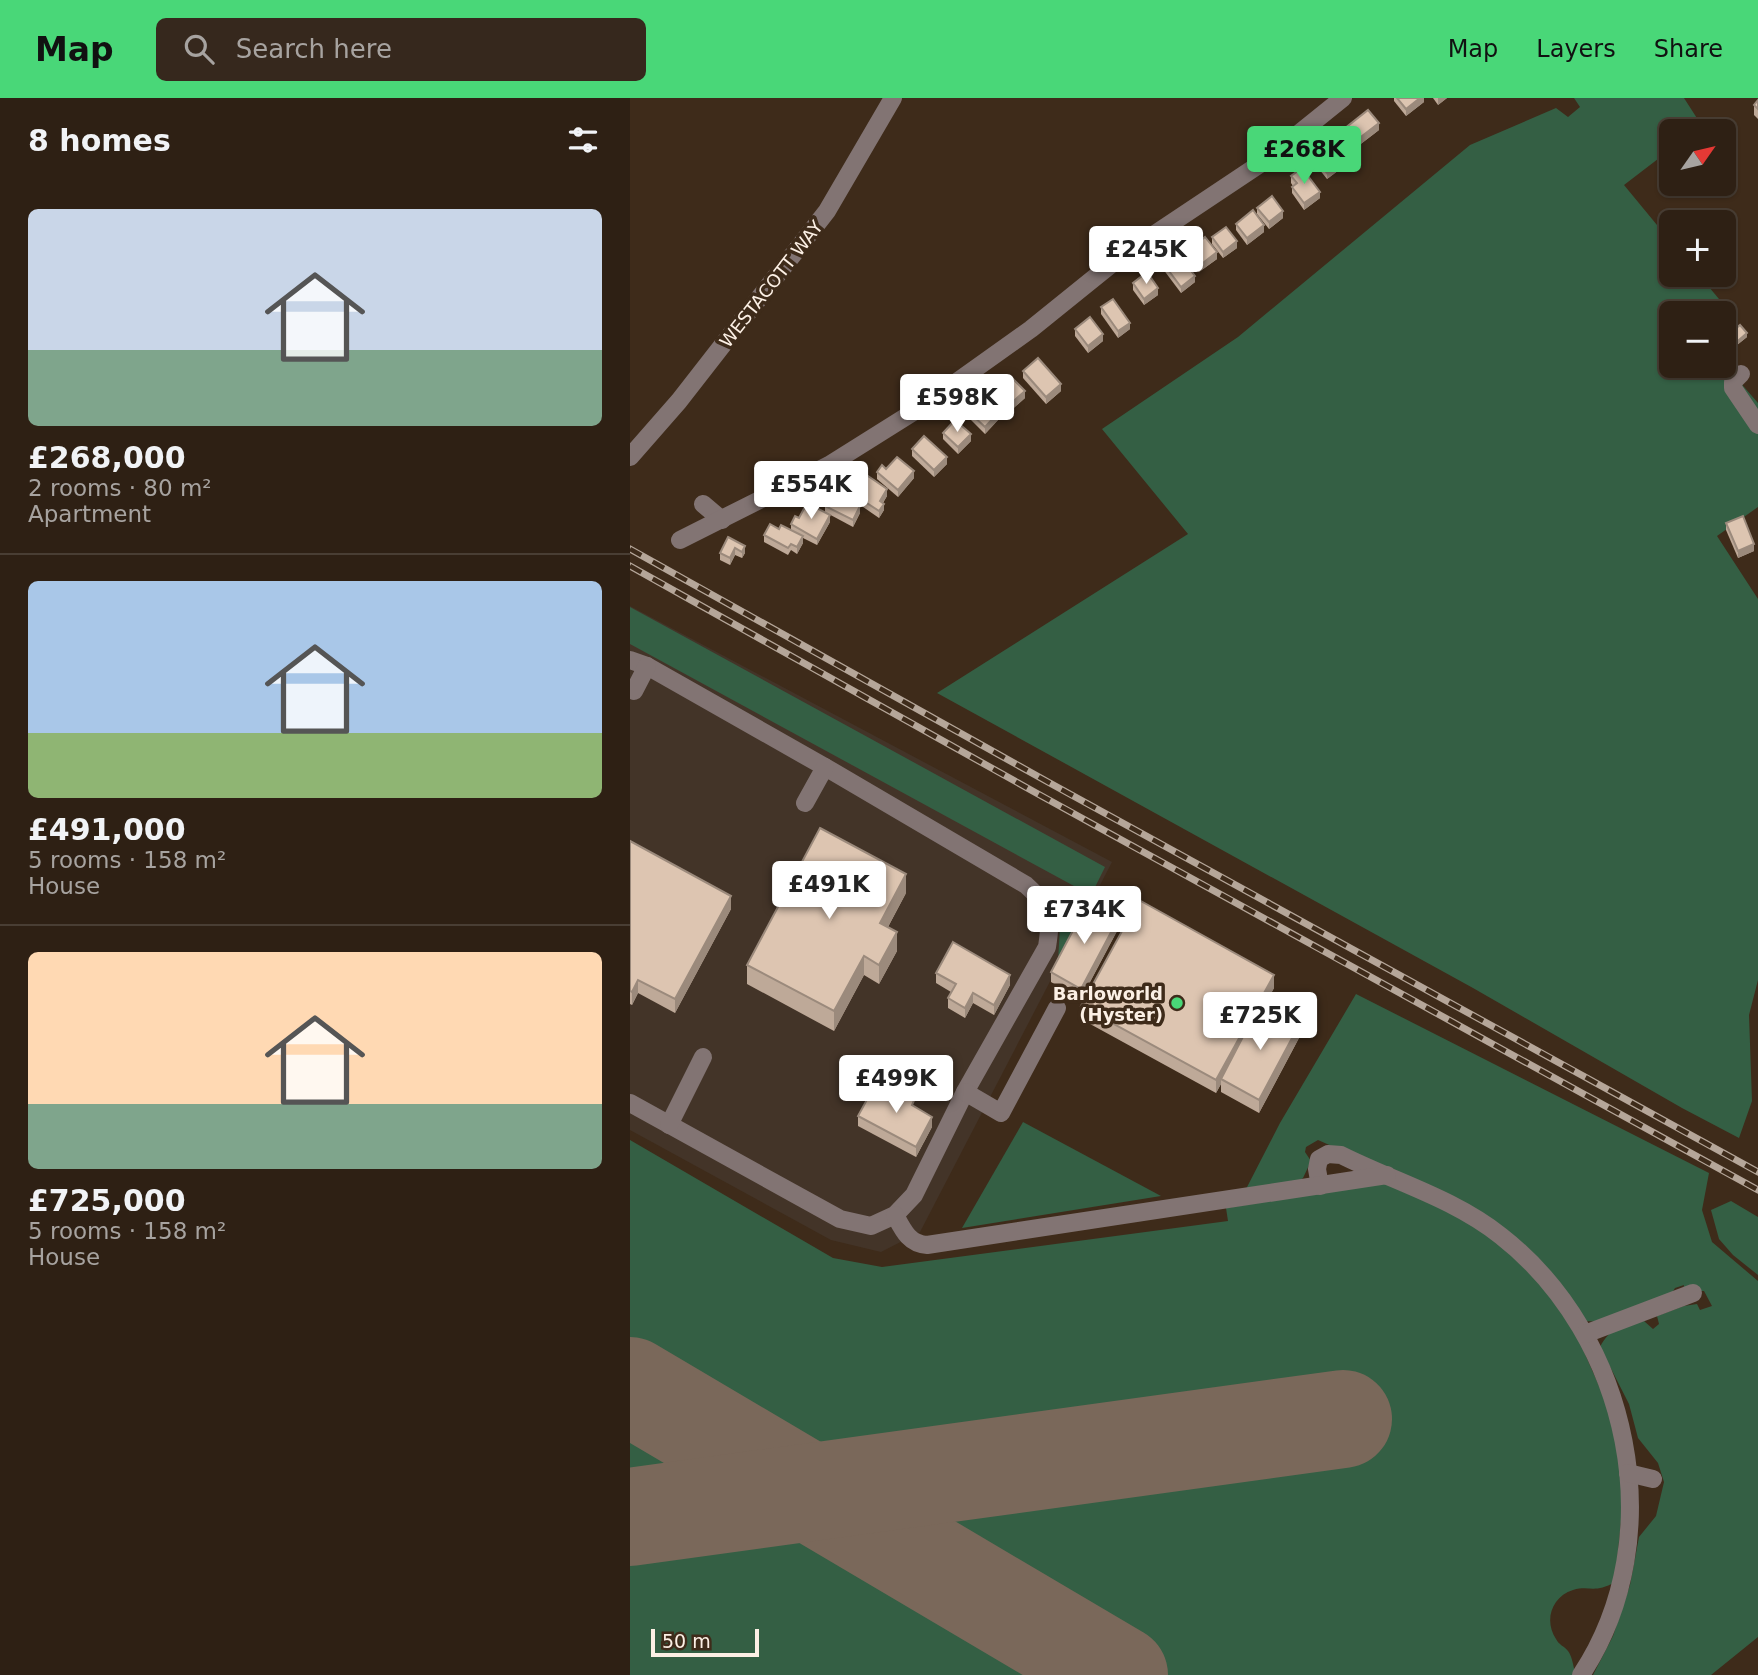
<!DOCTYPE html>
<html lang="en">
<head>
<meta charset="utf-8">
<style>
	:root { --surface:#2e2014; --page:#36281d; --text:#f1f3f6; --muted:#a7a3a0; --line:#493e34; --accent:#49d778 }
	body { margin:0; font-family:"DejaVu Sans",sans-serif; background:var(--page); color:var(--text); height:100vh; display:flex; flex-direction:column; font-size:26px; white-space:nowrap }
	* { box-sizing:border-box; margin:0 }
	p { font-size:23px; color:var(--muted) }
	.icon { flex:none; width:38px; height:38px; fill:none; stroke:currentColor; stroke-width:2; stroke-linecap:round; stroke-linejoin:round }
	.map { position:relative; flex:1; overflow:hidden }
	.details { display:flex; flex-direction:column; background:var(--surface); width:630px }
	.details>* { flex:none }
	.needle { width:46px; rotate:56deg }
	.controls { position:absolute; left:1029px; top:21px; display:grid; gap:14px }
	.controls a { display:grid; place-items:center; width:77px; height:77px; border-radius:10px; background:var(--surface); box-shadow:0 2px 5px #0004,0 0 0 2px var(--line); font-size:35px }
	.scale { position:absolute; left:21px; bottom:18px; width:108px; box-sizing:border-box; padding-left:7px; border:4px solid #fcf0e5; border-top:0; font-size:19px; line-height:24px; white-space:nowrap; color:#fcf0e5; -webkit-text-stroke:5px #3e2b1a; paint-order:stroke }
	.price { position:absolute; translate:-50% -60px; padding:0 16px; border-radius:7px; background:#fff; color:#222; font-size:23px; line-height:46px; filter:drop-shadow(0 2px 4px #0008) }
	.price::after { content:''; position:absolute; left:50%; top:42px; width:21px; height:16px; margin-left:-10px; background:inherit; clip-path:polygon(0 0,100% 0,50% 100%) }
	.price.current { background:var(--accent); color:#111 }
	ul { padding:0; list-style:none }
	li { display:grid; align-content:center; gap:14px; height:371px; padding:0 28px }
	li+li { border-top:2px solid var(--line) }
	li span { display:grid; place-items:center; height:217px; border-radius:10px; color:#555 }
	li>.icon { margin-inline-start:auto }
	span .icon { width:126px; height:126px; fill:#fffc; stroke-width:1 }
	li b { font-size:30px }
	h2 { display:flex; justify-content:space-between; align-items:center; height:84px; padding:0 28px; font-size:30px }
	header { display:flex; align-items:center; gap:42px; box-sizing:border-box; height:98px; padding:0 35px; background:var(--accent); color:#111 }
	header strong { font-size:33px }
	nav { display:flex; gap:38px; margin-inline-start:auto; font-size:24px }
	.search { width:490px; height:63px; background:var(--page); display:flex; align-items:center; gap:18px; box-sizing:border-box; padding:0 24px; border-radius:10px; color:var(--muted); font-size:26px }
	main { display:flex; flex:1; min-height:0 }
	.map>svg:first-child { display:block }
</style>
</head>
<body>
<header>
<strong>Map</strong>
<div class="search"><svg class="icon" aria-label="search" viewBox="0 0 24 24"><circle cx="10" cy="10" r="6"/><path d="M15 15l6 6"/></svg>Search here</div>
<nav><a>Map</a><a>Layers</a><a>Share</a></nav>
</header>
<main>
<section class="details">
<h2>8 homes<svg class="icon" aria-label="filters" viewBox="0 0 24 24"><path d="M4 7h16M4 17h16"/><circle cx="9" cy="7" r="2"/><circle cx="15" cy="17" r="2"/></svg></h2>
<ul>
<li><span style="background:linear-gradient(#c9d6e8 65%,#7fa58c 0)"><svg class="icon" aria-label="home" viewBox="0 0 24 24"><path d="M3 11l9-7 9 7M6 9v11h12V9"/></svg></span><div><b>£268,000</b><p>2 rooms · 80 m²</p><p>Apartment</p></div></li>
<li><span style="background:linear-gradient(#a9c7e8 70%,#8fb573 0)"><svg class="icon" aria-label="home" viewBox="0 0 24 24"><path d="M3 11l9-7 9 7M6 9v11h12V9"/></svg></span><div><b>£491,000</b><p>5 rooms · 158 m²</p><p>House</p></div></li>
<li><span style="background:linear-gradient(#ffd9b3 70%,#7fa58c 0)"><svg class="icon" aria-label="home" viewBox="0 0 24 24"><path d="M3 11l9-7 9 7M6 9v11h12V9"/></svg></span><div><b>£725,000</b><p>5 rooms · 158 m²</p><p>House</p></div></li>
</ul>
</section>
<div class="map">
<svg width="1128" height="1577" viewBox="0 0 1128 1577">
	<rect width="100%" height="100%" fill="#3e2b1a"/>
	<path fill="#433428" d="M0 508 482 764 290 1134 251 1154 201 1142 0 1032Z"/>
	<g fill="#345f44">
		<path d="M944 0H1054L1072 28 1065 33H1041V51L994 87 1041 144V177H1069L1089 201 1078 215H1041V268H1094V266L1128 305V409L1087 438 1128 501V882L1119 917 1122 1003 1109 1040 1052 1010 843 890 307 595 558 436 472 331 608 239 840 47 926 10 938 19 950 9Z"/>
		<path d="M0 509 475 769 428 864 431 810 444 788 0 546Z"/>
		<path d="M726 896 1079 1075 1072 1112 1082 1144 1128 1183V1539L1081 1577H963L983 1538 1000 1487 1009 1439 1026 1418 1034 1384 1028 1365 1008 1340 999 1306 970 1249C980 1230 993 1226 1014 1223L1023 1231 1029 1226 1027 1218 1054 1208 1067 1206 1070 1212 1082 1208 1074 1193H1053L1054 1187 1045 1190 1040 1198 975 1224 953 1223 910 1164 756 1072 688 1042 676 1049 675 1054 681 1063 673 1080 667 1084 615 1093 650 1025Z"/>
		<path d="M393 1024 531 1098 332 1130Z"/>
		<path d="M0 1042 203 1160 252 1169 598 1123 596 1110 748 1086 760 1085 857 1132 936 1213 985 1324 994 1393 985 1484C964 1496 960 1487 943 1492 921 1499 914 1523 926 1541 929 1547 934 1548 938 1553 942 1558 943 1567 945 1574L943 1577H0Z"/>
		<path d="M1101 1103 1128 1119V1177L1103 1157 1089 1141 1081 1112Z"/>
	</g>
	<g fill="none" stroke-linecap="round" stroke-linejoin="round">
		<g stroke="#7a685a" stroke-width="98">
			<path d="M0 1288 489 1577"/>
			<path d="M0 1419 713 1321"/>
		</g>
		<g stroke="#827473" stroke-width="18">
			<path d="M1111 276 1103 284V290L1128 327"/>
			<path d="M0 359 49 303 197 113 263 0"/>
			<path d="M73 406 92 422"/>
			<path d="M50 442 199 367 293 308 401 231 489 160 636 62 713 0"/>
			<path d="M0 562 17 568 195 669 396 787C421 810 422 816 417 849L335 994 284 1097 265 1117 241 1128 210 1121 0 1005"/>
			<path d="M4 593 17 568"/>
			<path d="M175 705 195 669"/>
			<path d="M335 994 371 1015 427 910"/>
			<path d="M39 1027 73 959"/>
			<path d="M690 1088 687 1071 689 1061 698 1056 711 1057C765 1084 823 1100 871 1138 999 1238 1043 1438 951 1577"/>
			<path d="M265 1117C273 1132 279 1146 297 1147L757 1077"/>
			<path d="M955 1236 1063 1195"/>
			<path d="M998 1375 1023 1381"/>
		</g>
		<g stroke="#b5a699" stroke-width="7">
			<g id="rail">
				<path d="M0 451 418 684 1128 1074"/>
				<path d="M0 468 408 696 1128 1092"/>
			</g>
		</g>
		<use href="#rail" stroke="#3e2b1a" stroke-width="4.5" stroke-dasharray="13" stroke-linecap="butt"/>
	</g>
	<g fill="#bea998">
		<path d="M764 0H794V4L776 18 764 3Z"/>
		<path d="M803 0H817L808 7Z"/>
		<path d="M1128 2V21L1124 17V7Z"/>
		<path d="M749 32 719 55 709 42V35Z"/>
		<path d="M685 59 713 69 697 81 685 66Z"/>
		<path d="M661 78 690 100 674 112 662 95V89L663 88 661 85Z"/>
		<path d="M627 110 653 120 639 131 627 116Z"/>
		<path d="M606 126 634 134 617 147 606 132Z"/>
		<path d="M582 139 607 150 593 160 582 146Z"/>
		<path d="M558 153 587 161 569 174 558 159Z"/>
		<path d="M533 165 565 184 551 195 533 171Z"/>
		<path d="M503 185 528 197 514 207 503 192Z"/>
		<path d="M471 209 500 231 488 240 471 216Z"/>
		<path d="M445 231 473 243 458 255 445 238Z"/>
		<path d="M1096 239H1117L1102 251 1096 243Z"/>
		<path d="M393 273 431 293 416 306 393 280Z"/>
		<path d="M365 292 395 300 379 314 365 298Z"/>
		<path d="M340 315 368 322 355 336 340 321Z"/>
		<path d="M313 335 341 343 328 356 313 341Z"/>
		<path d="M282 351 317 366 304 379 282 358Z"/>
		<path d="M256 371 284 380 268 399 247 381V374Z"/>
		<path d="M223 396 257 398 253 405 254 412 249 420 223 402Z"/>
		<path d="M195 408 230 415 223 429 195 414Z"/>
		<path d="M169 420 200 424 187 447 173 440V445L167 456 161 452 158 457 134 444V437L161 432V426Z"/>
		<path d="M1096 425 1124 453 1108 460 1096 432Z"/>
		<path d="M98 439 115 455 112 460 105 457 100 467 90 462V455Z"/>
		<path d="M0 743 101 811 45 915 8 895 2 907 0 906Z"/>
		<path d="M276 795 258 829 267 853 249 886 234 877 204 933 117 886V867Z"/>
		<path d="M487 833 451 901 421 884V874Z"/>
		<path d="M306 875 380 887 364 917 343 905 335 920 318 910V900L321 894 306 885Z"/>
		<path d="M644 890 634 908 669 940 629 1015 591 994V986L586 995 451 921V908Z"/>
		<path d="M285 1009 302 1029 286 1059 228 1028V1018Z"/>
	</g>
	<g fill="#9b8a7c">
		<path d="M790 0H794V4L776 18V11Z"/>
		<path d="M808 0H817L808 7Z"/>
		<path d="M749 25V32L719 55V48Z"/>
		<path d="M713 62V69L697 81V75Z"/>
		<path d="M690 94V100L674 112V105Z"/>
		<path d="M653 113V120L639 131V124Z"/>
		<path d="M634 127V134L617 147V140Z"/>
		<path d="M607 143V150L593 160V154Z"/>
		<path d="M587 154V161L569 174V168Z"/>
		<path d="M565 178V184L551 195V189Z"/>
		<path d="M528 190V197L514 207V201Z"/>
		<path d="M500 225V231L488 240V233Z"/>
		<path d="M1117 235V239L1102 251V248Z"/>
		<path d="M473 236V243L458 255V248Z"/>
		<path d="M431 286V293L416 306V299Z"/>
		<path d="M395 293V300L379 314V307Z"/>
		<path d="M368 315V322L355 336V329Z"/>
		<path d="M341 336V343L328 356V349Z"/>
		<path d="M317 359V366L304 379V372Z"/>
		<path d="M284 373V380L268 399V392Z"/>
		<path d="M257 391V398L250 409V403Z"/>
		<path d="M254 406V412L249 420V413Z"/>
		<path d="M230 408V415L223 429V422Z"/>
		<path d="M200 417V424L187 447V441Z"/>
		<path d="M173 438V445L167 456V449Z"/>
		<path d="M1124 446V453L1108 460V453Z"/>
		<path d="M115 448V455L112 460V454Z"/>
		<path d="M105 450V457L100 467V460Z"/>
		<path d="M276 776V795L250 844V825Z"/>
		<path d="M101 798V811L45 915V901Z"/>
		<path d="M487 823V833L451 901V891Z"/>
		<path d="M267 834V853L249 886V867Z"/>
		<path d="M234 858V877L204 933V913Z"/>
		<path d="M380 877V887L364 917V907Z"/>
		<path d="M644 877V890L593 982 591 981V986L586 995V982Z"/>
		<path d="M8 882V895L2 907V894Z"/>
		<path d="M343 895V905L335 920V910Z"/>
		<path d="M669 927V940L629 1015V1002Z"/>
		<path d="M302 1019V1029L286 1059V1049Z"/>
	</g>
	<g fill="#ddc5b1" stroke="#9b8a7c" stroke-width="2">
		<path d="M767 0H790L776 11Z"/>
		<path d="M1128 2V11L1124 7Z"/>
		<path d="M738 12 749 25 719 48 709 35Z"/>
		<path d="M701 47 713 62 697 75 685 59Z"/>
		<path d="M672 70 690 94 674 105 662 89 667 85 661 78Z"/>
		<path d="M642 98 653 113 639 124 627 110Z"/>
		<path d="M623 112 634 127 617 140 606 126Z"/>
		<path d="M596 129 607 143 593 154 582 139Z"/>
		<path d="M575 139 587 154 569 168 558 153Z"/>
		<path d="M547 154 565 178 551 189 533 165Z"/>
		<path d="M517 174 528 190 514 201 503 185Z"/>
		<path d="M483 201 500 225 488 233 471 209Z"/>
		<path d="M460 219 473 236 458 248 445 231Z"/>
		<path d="M1110 227 1117 235 1102 248 1096 239Z"/>
		<path d="M408 260 431 286 416 299 393 273Z"/>
		<path d="M380 278 395 293 379 307 365 292Z"/>
		<path d="M353 301 368 315 355 329 340 315Z"/>
		<path d="M325 322 341 336 328 349 313 335Z"/>
		<path d="M294 338 317 359 304 372 282 351Z"/>
		<path d="M267 359 284 373 268 392 247 374 252 367 256 371Z"/>
		<path d="M238 378 257 391 250 403 254 406 249 413 223 396Z"/>
		<path d="M203 394 230 408 223 422 195 408Z"/>
		<path d="M177 405 200 417 187 441 161 426 165 418 169 420Z"/>
		<path d="M1113 418 1124 446 1108 453 1096 425Z"/>
		<path d="M140 426 149 431 151 427 173 438 167 449 161 446 158 450 134 437Z"/>
		<path d="M98 439 115 448 112 454 105 450 100 460 90 455Z"/>
		<path d="M190 730 276 776 250 825 267 834 249 867 234 858 204 913 117 867Z"/>
		<path d="M0 743 101 798 45 901 8 882 2 894 0 893Z"/>
		<path d="M509 802 644 877 586 982 451 908Z"/>
		<path d="M457 806 487 823 451 891 421 874Z"/>
		<path d="M323 844 380 877 364 907 343 895 335 910 318 900 326 886 306 875Z"/>
		<path d="M630 906 669 927 629 1002 591 981Z"/>
		<path d="M245 987 266 998 270 991 285 1000 282 1007 302 1019 286 1049 228 1018Z"/>
	</g>
	<circle fill="#49d778" stroke="#3e2b1a" stroke-width="2.5" cx="547" cy="905" r="7"/>
	<g text-anchor="middle" dominant-baseline="central" stroke-width="7" stroke-linejoin="round" paint-order="stroke">
		<g font-size="18" fill="#fcf0e5" stroke="#3e2b1a">
			<text transform="translate(141 186) rotate(-52)">WESTACOTT WAY</text>
		</g>
		<g font-size="18" font-weight="bold" fill="#fcf0e5" stroke="#3e2b1a" text-anchor="end">
			<text x="533" y="895">Barloworld<tspan x="533" dy="21">(Hyster)</tspan></text>
		</g>
	</g>
</svg>
<div class="controls">
<a><svg class="needle" viewBox="-14 -14 28 28"><path d="M0-13l5 13h-10z" fill="#e53935"/><path d="M0 13l5-13h-10z" fill="#a7a3a0"/></svg></a>
<a>+</a>
<a>−</a>
</div>
<div class="scale">50 m</div>
<b class="price current" style="left:674px;top:88px">£268K</b>
<b class="price" style="left:516px;top:188px">£245K</b>
<b class="price" style="left:327px;top:336px">£598K</b>
<b class="price" style="left:181px;top:423px">£554K</b>
<b class="price" style="left:199px;top:823px">£491K</b>
<b class="price" style="left:454px;top:848px">£734K</b>
<b class="price" style="left:630px;top:954px">£725K</b>
<b class="price" style="left:266px;top:1017px">£499K</b>
</div>
</main>
</body>
</html>
